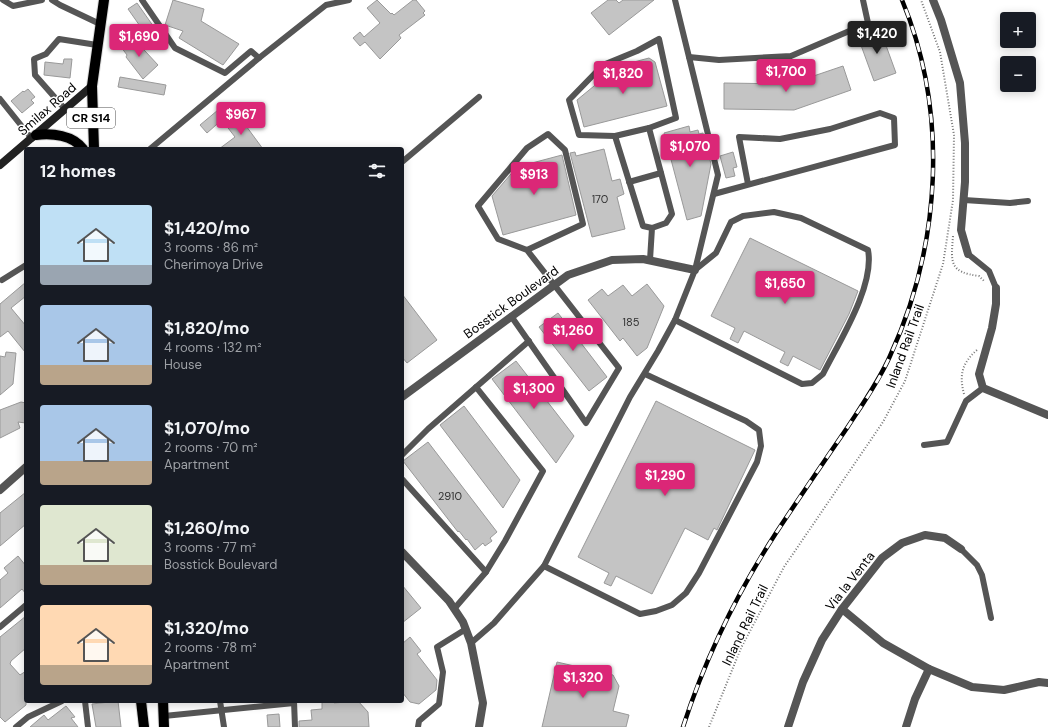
<!DOCTYPE html>
<html lang="en">
<head>
<meta charset="utf-8">
<style>
	:root { --surface:#171b24; --page:#242831; --text:#f1f3f6; --muted:#9ea1a6; --accent:#db2777 }
	body { margin:0; font-family:"DM Sans",sans-serif; background:var(--page); color:var(--text); height:100vh; display:flex; flex-direction:column; font-size:15px; white-space:nowrap }
	* { box-sizing:border-box; margin:0 }
	p { font-size:13px; color:var(--muted) }
	.icon { flex:none; width:22px; height:22px; fill:none; stroke:currentColor; stroke-width:2; stroke-linecap:round; stroke-linejoin:round }
	.map { position:relative; flex:1; overflow:hidden }
	.panel { position:absolute; left:24px; top:147px; width:380px; height:556px; display:flex; flex-direction:column; background:var(--surface); border-radius:4px; box-shadow:0 2px 10px #0003 }
	.panel>* { flex:none }
	.tools { position:absolute; left:1000px; top:12px; display:grid; gap:8px }
	.tools a { display:grid; place-items:center; width:36px; height:36px; border-radius:4px; background:var(--surface); box-shadow:0 2px 10px #0003; font-size:20px }
	.price { position:absolute; translate:-50% -34px; padding:0 9px; border-radius:4px; background:var(--accent); color:#fff; font-size:13px; line-height:26px; filter:drop-shadow(0 1px 2px #0008) }
	.price::after { content:''; position:absolute; left:50%; top:24px; width:12px; height:9px; margin-left:-6px; background:inherit; clip-path:polygon(0 0,100% 0,50% 100%) }
	.price.current { background:#222; color:#fff }
	ul { padding:0; list-style:none }
	li { display:flex; align-items:center; gap:12px; height:100px; padding:0 16px }
	li span { display:grid; place-items:center; flex:none; width:112px; height:80px; border-radius:4px; color:#555 }
	li>.icon { margin-inline-start:auto }
	span .icon { width:48px; height:48px; fill:#fffc; stroke-width:1 }
	li b { font-size:17px }
	h2 { display:flex; justify-content:space-between; align-items:center; height:48px; padding:0 16px; font-size:17px }
	.map>svg:first-child { display:block }
</style>
</head>
<body>
<div class="map">
<svg width="1048" height="727" viewBox="0 0 1048 727">
	<rect width="100%" height="100%" fill="#fff"/>
	<g fill="#c4c4c4" stroke="#999">
		<path d="M173 0 204 9 201 21 239 44 223 65 179 38 183 31 165 25Z"/>
		<path d="M377 0 391 14 392 13 394 15 413 0H416L425 11 423 13 425 15 399 35 401 38 380 59 365 42 360 46 353 38 360 32 364 37 380 23 367 8Z"/>
		<path d="M608 0H616L619 3 623 0H654L609 35 591 13Z"/>
		<path d="M137 3 156 30 147 36 128 9Z"/>
		<path d="M880 29 896 73 874 81 858 37Z"/>
		<path d="M133 38 158 65 143 79 126 57 127 55 121 47Z"/>
		<path d="M649 58 655 62 667 106 584 127 577 100 605 77 635 69 634 62Z"/>
		<path d="M64 59H72L70 78 44 75 45 62 63 64Z"/>
		<path d="M843 66 851 90 794 110 724 109V83L790 84Z"/>
		<path d="M120 77 166 85 164 95 118 87Z"/>
		<path d="M28 89 35 97 31 100 34 103 22 113 11 101 23 91 24 92Z"/>
		<path d="M218 110 225 117 207 133 200 125Z"/>
		<path d="M238 115 263 149H219L235 137 225 124Z"/>
		<path d="M689 126 690 132 698 130 699 134 703 133 711 164 701 216 687 220 664 133Z"/>
		<path d="M604 149 612 181 620 179 624 194 617 197 625 229 592 237 570 153 575 152 576 156Z"/>
		<path d="M733 152 737 167 733 168 735 176 726 178 720 156Z"/>
		<path d="M562 155 576 215 503 235 492 196 517 167Z"/>
		<path d="M750 238 858 291 849 314 820 370 793 356 788 366 780 362 785 352 744 331 738 343 730 339 735 328 711 316Z"/>
		<path d="M26 282V296L11 308 26 326 25 352 8 331 0 337V304Z"/>
		<path d="M647 284 664 306 647 348 637 356 623 338 620 341 588 300 602 289 608 296 623 285 632 296Z"/>
		<path d="M402 294 437 340 407 363 402 357Z"/>
		<path d="M558 313 607 377 589 391 539 327Z"/>
		<path d="M6 352 16 353 13 384 0 395V356L5 357Z"/>
		<path d="M516 361 574 436 556 463 492 379Z"/>
		<path d="M656 401 755 450 717 530 714 528 708 540 685 528 652 594 616 576 611 586 604 583 609 573 578 557Z"/>
		<path d="M21 402 26 403V423L18 422 20 428 0 438V410Z"/>
		<path d="M464 406 520 480 503 508 440 425Z"/>
		<path d="M428 442 497 532 490 538 492 541 485 546 483 543 475 550 467 539 466 540 459 531 458 532 403 461Z"/>
		<path d="M26 492V524L0 546V513Z"/>
		<path d="M18 556 26 566V594L22 589 0 608V580L8 573 4 568Z"/>
		<path d="M402 585 421 608 402 623Z"/>
		<path d="M26 616V648L11 661 10 664 20 675 26 671V705L5 722 0 717V637Z"/>
		<path d="M410 637 421 651 417 654 437 680 436 690 419 704 410 702 402 692V644Z"/>
		<path d="M557 662 613 675 619 686 613 711 629 715 626 727H542Z"/>
		<path d="M118 701 121 727H96L92 704Z"/>
		<path d="M322 701H333L334 703 358 701 368 712 369 727H299V721L312 720 311 710 322 709Z"/>
		<path d="M66 706 75 717 71 718 78 727H30L44 715 48 720Z"/>
		<path d="M279 714 280 727H268L267 715Z"/>
	</g>
	<g fill="none" stroke-linecap="round" stroke-linejoin="round">
		<g stroke="#dbdbdb" stroke-width="12">
			<g id="primary">
				<path d="M36 135C52 133 73 135 83 149"/>
				<path d="M94 149 92 86 104 0"/>
				<path d="M141 701 144 727"/>
				<path d="M163 701 164 727"/>
			</g>
		</g>
		<g stroke="#777" stroke-width="2" stroke-dasharray="1 2" stroke-linecap="butt">
			<path d="M953 236C951 263 949 272 979 276L984 281"/>
			<path d="M964 394C959 375 962 363 977 350"/>
			<path d="M709 727 741 648 784 567 883 422 905 381 943 264 953 200 954 135 940 52 921 0"/>
		</g>
		<g stroke="#555" stroke-width="6">
			<path d="M3 0 13 6 42 0"/>
			<path d="M52 0 60 5 100 24"/>
			<path d="M142 0 175 48 225 73 251 51 259 58 150 149"/>
			<path d="M675 0 689 57"/>
			<path d="M259 58 326 5 349 0"/>
			<path d="M0 99 32 139"/>
			<path d="M65 109 35 75 34 59 46 54 59 39 97 45"/>
			<path d="M615 136 579 135 569 100 603 65 637 51 659 39 676 118 649 128"/>
			<path d="M402 162 479 97"/>
			<path d="M629 182 661 173"/>
			<path d="M714 194 895 145 894 118 880 113 830 129 780 139 739 137 748 184"/>
			<path d="M964 200 1010 203 1028 201"/>
			<path d="M968 254 989 271 996 288"/>
			<path d="M650 260 652 228 666 223 672 214 649 128 615 136 643 226 652 228"/>
			<path d="M2 280 26 265"/>
			<path d="M511 316 586 423 619 368 527 250 583 224 565 150 548 134 527 148 478 206 498 239 527 250"/>
			<path d="M675 320 802 384 812 383 823 374C839 342 875 286 868 250L801 218 774 212 743 216 731 222 716 253 695 270"/>
			<path d="M476 387 543 471 505 541 486 572"/>
			<path d="M924 445 947 442 966 401 983 388"/>
			<path d="M402 455 428 429 529 341"/>
			<path d="M402 479 486 572 454 609"/>
			<path d="M961 549 977 565 982 575 991 618"/>
			<path d="M544 566 640 614 656 611 672 605 686 593 699 573 757 462 761 446 759 430 746 421 645 374"/>
			<path d="M0 627 26 605"/>
			<path d="M471 643 494 623 544 566 630 397 658 351 675 320 695 270 718 175 689 57 719 60 791 56 868 23 863 0"/>
			<path d="M85 701 88 727"/>
			<path d="M220 701 224 727"/>
			<path d="M294 701 295 727"/>
			<path d="M164 716 294 703"/>
			<path d="M16 727 28 717 62 701"/>
			<path d="M418 727 419 721 439 704 443 672 437 647 466 629"/>
		</g>
		<g stroke="#555" stroke-width="8">
			<path d="M933 0 941 20 960 83 965 143V182L961 230 968 254"/>
			<path d="M996 288V304L992 328 979 374 983 388 1048 415"/>
			<path d="M402 397 568 275 612 260 643 259 695 270"/>
			<path d="M0 490 26 467"/>
			<path d="M402 552 449 601 463 622 471 643 483 703 479 727"/>
			<path d="M842 609 883 643 929 669 972 687 1004 690 1039 682 1048 683"/>
			<path d="M788 727 803 682 822 640 842 609 882 558 902 543 925 535 945 538 961 549"/>
			<path d="M906 727 915 699 929 669"/>
		</g>
		<path stroke="#222" stroke-width="8" d="M0 165 92 86"/>
		<use href="#primary" stroke="#000" stroke-width="10"/>
		<g stroke="#000" stroke-width="4.5">
			<path id="rail" d="M683 727C705 659 737 593 776 533 799 498 823 463 847 428 862 405 879 381 890 356 941 245 949 113 902 0"/>
		</g>
		<use href="#rail" stroke="#fff" stroke-width="3" stroke-dasharray="9" stroke-linecap="butt"/>
	</g>
	<g text-anchor="middle" dominant-baseline="central" stroke-width="3" stroke-linejoin="round" paint-order="stroke">
		<g font-size="11" fill="#313131">
			<text x="600" y="199">170</text>
			<text x="631" y="322">185</text>
			<text x="450" y="496">2910</text>
		</g>
		<rect fill="#fff" stroke="#4c4c4c" stroke-width="1" x="67" y="108" width="48" height="20" rx="3"/>
		<g font-size="12" font-weight="bold" fill="#000">
			<text x="91" y="118">CR S14</text>
		</g>
		<g font-size="13" fill="#000" stroke="#fff">
			<text transform="translate(47 109) rotate(-41)">Smilax Road</text>
			<text transform="translate(511 302) rotate(-36)">Bosstick Boulevard</text>
			<text transform="translate(905 346) rotate(-70)">Inland Rail Trail</text>
			<text transform="translate(850 581) rotate(-52)">Via la Venta</text>
			<text transform="translate(745 625) rotate(-64)">Inland Rail Trail</text>
		</g>
	</g>
</svg>
<div class="tools">
<a>+</a>
<a>−</a>
</div>
<b class="price current" style="left:877px;top:55px">$1,420</b>
<b class="price" style="left:139px;top:58px">$1,690</b>
<b class="price" style="left:786px;top:93px">$1,700</b>
<b class="price" style="left:623px;top:95px">$1,820</b>
<b class="price" style="left:241px;top:136px">$967</b>
<b class="price" style="left:690px;top:168px">$1,070</b>
<b class="price" style="left:534px;top:196px">$913</b>
<b class="price" style="left:785px;top:305px">$1,650</b>
<b class="price" style="left:573px;top:352px">$1,260</b>
<b class="price" style="left:534px;top:410px">$1,300</b>
<b class="price" style="left:665px;top:497px">$1,290</b>
<b class="price" style="left:583px;top:699px">$1,320</b>
<section class="panel">
<h2>12 homes<svg class="icon" aria-label="filters" viewBox="0 0 24 24"><path d="M4 7h16M4 17h16"/><circle cx="9" cy="7" r="2"/><circle cx="15" cy="17" r="2"/></svg></h2>
<ul>
<li><span style="background:linear-gradient(#bfe0f5 75%,#9aa5b1 0)"><svg class="icon" aria-label="home" viewBox="0 0 24 24"><path d="M3 11l9-7 9 7M6 9v11h12V9"/></svg></span><div><b>$1,420/mo</b><p>3 rooms · 86 m²</p><p>Cherimoya Drive</p></div></li>
<li><span style="background:linear-gradient(#a9c7e8 75%,#b9a48a 0)"><svg class="icon" aria-label="home" viewBox="0 0 24 24"><path d="M3 11l9-7 9 7M6 9v11h12V9"/></svg></span><div><b>$1,820/mo</b><p>4 rooms · 132 m²</p><p>House</p></div></li>
<li><span style="background:linear-gradient(#a9c7e8 70%,#b9a48a 0)"><svg class="icon" aria-label="home" viewBox="0 0 24 24"><path d="M3 11l9-7 9 7M6 9v11h12V9"/></svg></span><div><b>$1,070/mo</b><p>2 rooms · 70 m²</p><p>Apartment</p></div></li>
<li><span style="background:linear-gradient(#dfe7d0 75%,#b9a48a 0)"><svg class="icon" aria-label="home" viewBox="0 0 24 24"><path d="M3 11l9-7 9 7M6 9v11h12V9"/></svg></span><div><b>$1,260/mo</b><p>3 rooms · 77 m²</p><p>Bosstick Boulevard</p></div></li>
<li><span style="background:linear-gradient(#ffd9b3 75%,#b9a48a 0)"><svg class="icon" aria-label="home" viewBox="0 0 24 24"><path d="M3 11l9-7 9 7M6 9v11h12V9"/></svg></span><div><b>$1,320/mo</b><p>2 rooms · 78 m²</p><p>Apartment</p></div></li>
</ul>
</section>
</div>
</body>
</html>
